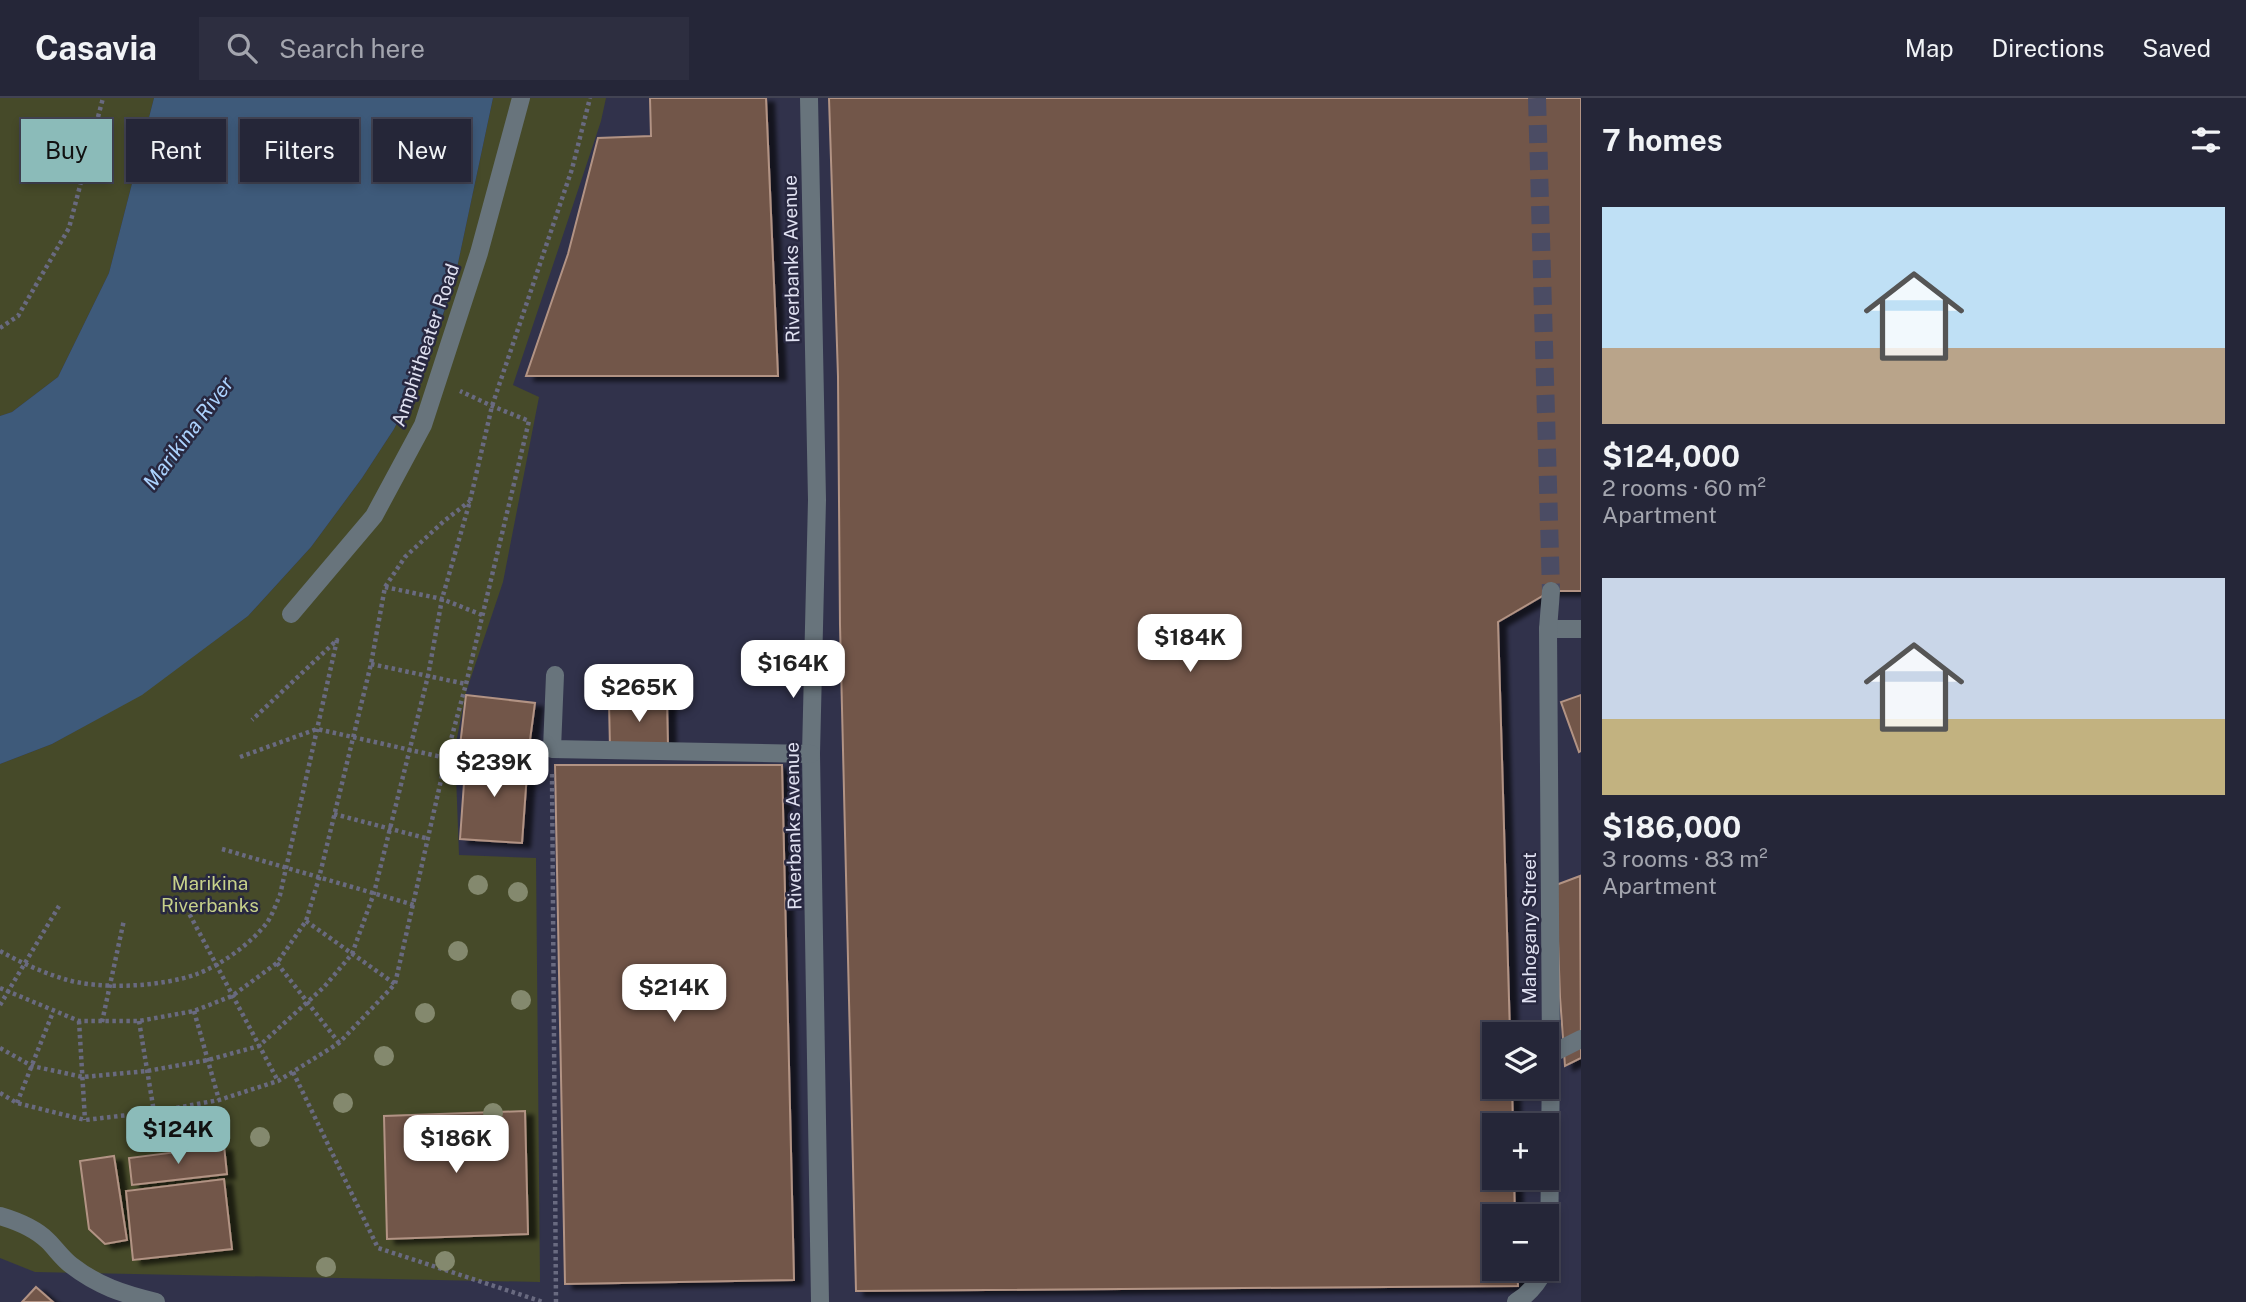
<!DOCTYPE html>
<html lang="en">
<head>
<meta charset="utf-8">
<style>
	:root { --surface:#252638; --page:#2d2e40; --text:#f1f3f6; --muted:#a3a5ae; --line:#424353; --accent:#8bbbb9 }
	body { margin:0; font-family:"Public Sans",sans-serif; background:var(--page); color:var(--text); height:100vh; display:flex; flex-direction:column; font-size:26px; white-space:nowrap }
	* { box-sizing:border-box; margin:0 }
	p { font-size:23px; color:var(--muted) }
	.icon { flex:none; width:38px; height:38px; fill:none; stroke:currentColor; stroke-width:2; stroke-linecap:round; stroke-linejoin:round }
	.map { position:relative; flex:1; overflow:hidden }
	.sheet { display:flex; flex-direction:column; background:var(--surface); width:665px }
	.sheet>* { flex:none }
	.banner { position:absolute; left:21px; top:21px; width:665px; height:63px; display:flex; gap:14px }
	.controls { position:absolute; left:1482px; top:924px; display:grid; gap:14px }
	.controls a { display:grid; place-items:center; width:77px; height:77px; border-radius:0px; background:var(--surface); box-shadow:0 4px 10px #0003,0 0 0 2px var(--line); font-size:35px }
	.price { position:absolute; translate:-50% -60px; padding:0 16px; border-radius:14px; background:#fff; color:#222; font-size:23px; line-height:46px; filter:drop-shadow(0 2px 4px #0008) }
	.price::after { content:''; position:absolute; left:50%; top:42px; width:21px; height:16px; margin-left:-10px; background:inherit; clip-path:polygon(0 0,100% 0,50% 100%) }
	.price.current { background:var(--accent); color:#111 }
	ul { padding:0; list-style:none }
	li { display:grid; align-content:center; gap:14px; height:371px; padding:0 21px }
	li span { display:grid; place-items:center; height:217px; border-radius:0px; color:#555 }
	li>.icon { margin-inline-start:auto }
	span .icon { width:126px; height:126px; fill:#fffc; stroke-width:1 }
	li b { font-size:30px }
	h2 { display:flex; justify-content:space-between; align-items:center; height:84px; padding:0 21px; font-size:30px }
	.chip { padding:0 24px; border-radius:0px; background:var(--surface); box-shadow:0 4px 10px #0003,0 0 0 2px var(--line); font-size:24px; line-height:63px }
	.chip.current { background:var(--accent); color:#111 }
	header { display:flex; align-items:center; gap:42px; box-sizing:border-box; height:98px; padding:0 35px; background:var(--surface); border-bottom:2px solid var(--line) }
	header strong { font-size:33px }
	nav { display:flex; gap:38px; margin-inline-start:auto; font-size:24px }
	.search { width:490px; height:63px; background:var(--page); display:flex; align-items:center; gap:18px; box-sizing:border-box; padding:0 24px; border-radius:0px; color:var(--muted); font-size:26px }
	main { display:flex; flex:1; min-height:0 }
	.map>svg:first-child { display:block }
</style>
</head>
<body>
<header>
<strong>Casavia</strong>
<div class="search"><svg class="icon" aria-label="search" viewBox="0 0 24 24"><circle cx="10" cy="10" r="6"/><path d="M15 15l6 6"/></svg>Search here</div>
<nav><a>Map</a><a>Directions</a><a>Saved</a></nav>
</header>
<main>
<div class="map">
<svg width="1581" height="1204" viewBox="0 0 1581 1204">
	<defs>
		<filter id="shadow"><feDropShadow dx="8" dy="4.5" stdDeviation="2" flood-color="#0009"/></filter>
	</defs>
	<rect width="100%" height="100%" fill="#31324b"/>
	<g fill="#464a29">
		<path d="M0 0H154L109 175 58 279 12 314 0 318Z"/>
		<path d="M493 0H606L601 23 513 287 539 299 503 484 466 594 455 650 459 757 536 760 540 1184 35 1174 0 1160V666L52 646 142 596 248 518 311 449 362 380 394 331 426 269 454 184Z"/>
	</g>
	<path fill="#3e5a7a" d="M154 0H493L454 184 425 269 394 331 362 380 311 449 248 518 142 597 52 646 0 666V318L12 314 58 279 109 175Z"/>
	<g fill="#725648" stroke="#b29384" stroke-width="2" filter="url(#shadow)">
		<path d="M650 0H766L778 278H526L568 156 598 40 651 38Z"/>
		<path d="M829 0H1581V493H1551L1498 524 1510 936H1494V989H1512L1513 1027H1494V1080H1514L1515 1118H1494V1171H1517L1518 1188 856 1193 840 527 838 278Z"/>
		<path d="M466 597 535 605 528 657 460 648Z"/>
		<path d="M1581 597V653L1579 654 1561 604Z"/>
		<path d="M667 602 668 649 610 650 609 604Z"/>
		<path d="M466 657 528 661 522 745 460 741Z"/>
		<path d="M555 667H782L794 1182 565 1186Z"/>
		<path d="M1580 778 1581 960 1565 968 1560 899 1556 787Z"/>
		<path d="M525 1013 528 1136 387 1141 384 1018Z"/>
		<path d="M224 1048 227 1076 132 1087 129 1060Z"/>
		<path d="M114 1058 127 1142 105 1146 89 1131 80 1063Z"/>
		<path d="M224 1081 232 1151 133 1162 126 1093Z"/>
		<path d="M36 1189 53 1204H22Z"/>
	</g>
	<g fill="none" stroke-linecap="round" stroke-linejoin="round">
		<path stroke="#4b4c64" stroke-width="18" stroke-dasharray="18 9" stroke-linecap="butt" d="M1537 0 1551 493"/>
		<g stroke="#696a80" stroke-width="4.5" stroke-dasharray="3.5 3.5" stroke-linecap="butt">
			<path d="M0 230 18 218 69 130 103 0"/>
			<path d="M385 489 442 501 482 517"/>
			<path d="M371 566 466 586"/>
			<path d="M240 659 317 631 446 660"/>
			<path d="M552 676 556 1204"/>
			<path d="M334 716 429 741"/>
			<path d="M222 751 414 807"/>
			<path d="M183 804 278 983"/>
			<path d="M306 823 395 886"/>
			<path d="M0 853C20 864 41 874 64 881 100 892 161 889 197 876 221 867 250 846 266 826 272 818 276 806 280 797L337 542 252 622"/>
			<path d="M277 865 339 945"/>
			<path d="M0 890 79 923H139L194 913 232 898 277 865 306 823 319 780 371 566 385 489 405 459 444 423 470 403"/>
			<path d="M0 907 59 808"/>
			<path d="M194 913 219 1002"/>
			<path d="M79 923 85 1022"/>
			<path d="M139 923 154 1014"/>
			<path d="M102 924 124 822"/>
			<path d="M0 950 32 968 83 979 147 973 208 962 259 948 324 889 352 856 374 795 428 578 442 501 470 403 492 308 572 71 590 0"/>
			<path d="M293 974 378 1150 543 1204"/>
			<path d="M0 995 17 1005 85 1022 154 1014 219 1002 278 983 339 945 395 886 446 660 466 586 529 323 492 308 460 293"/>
			<path d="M17 1005 53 914"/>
		</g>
		<g stroke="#68747c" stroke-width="18">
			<path d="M809 0 817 402 811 656 820 1204"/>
			<path d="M291 516 374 418 423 327 479 155 521 0"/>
			<path d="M1548 531H1581"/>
			<path d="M555 577 552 651 811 656"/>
			<path d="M1551 956 1581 941"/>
			<path d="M0 1118C17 1123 35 1130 48 1143 56 1151 62 1160 71 1167 98 1188 123 1196 156 1204"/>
			<path d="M1547 1166 1549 1162 1551 956 1548 531 1551 493"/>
			<path d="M1516 1204C1529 1196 1538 1185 1545 1171"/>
		</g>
	</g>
	<g fill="#84896e">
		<circle cx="478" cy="787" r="10"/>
		<circle cx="518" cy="794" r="10"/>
		<circle cx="458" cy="853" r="10"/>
		<circle cx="521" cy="902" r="10"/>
		<circle cx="425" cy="915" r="10"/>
		<circle cx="384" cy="958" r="10"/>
		<circle cx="343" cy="1005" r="10"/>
		<circle cx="493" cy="1015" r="10"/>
		<circle cx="260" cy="1039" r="10"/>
		<circle cx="445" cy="1163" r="10"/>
		<circle cx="326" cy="1169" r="10"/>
	</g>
	<g text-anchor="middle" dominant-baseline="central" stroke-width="5" stroke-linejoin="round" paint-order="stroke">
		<g font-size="19" fill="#e0e1f1" stroke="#282840">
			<text transform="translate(791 161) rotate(-91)">Riverbanks Avenue</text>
			<text transform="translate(425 247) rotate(-71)">Amphitheater Road</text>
			<text transform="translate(793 728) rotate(-91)">Riverbanks Avenue</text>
			<text transform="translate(1529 830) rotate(-90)">Mahogany Street</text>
		</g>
		<g font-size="19" fill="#c7d18a" stroke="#282840">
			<text x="210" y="785">Marikina<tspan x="210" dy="22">Riverbanks</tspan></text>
		</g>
		<g font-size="21" font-style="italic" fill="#acd2fe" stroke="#282840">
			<text transform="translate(188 335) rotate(-53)">Marikina River</text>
		</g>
	</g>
</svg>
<div class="controls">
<a><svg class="icon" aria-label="layers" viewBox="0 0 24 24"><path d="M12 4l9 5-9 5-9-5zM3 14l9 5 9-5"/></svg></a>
<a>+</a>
<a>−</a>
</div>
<b class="price" style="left:1190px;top:576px">$184K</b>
<b class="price" style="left:793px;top:602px">$164K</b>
<b class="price" style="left:639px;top:626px">$265K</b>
<b class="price" style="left:494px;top:701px">$239K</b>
<b class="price" style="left:674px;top:926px">$214K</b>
<b class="price current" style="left:178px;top:1068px">$124K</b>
<b class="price" style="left:456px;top:1077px">$186K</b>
<div class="banner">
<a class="chip current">Buy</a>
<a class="chip">Rent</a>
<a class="chip">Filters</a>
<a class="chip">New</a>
</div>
</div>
<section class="sheet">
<h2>7 homes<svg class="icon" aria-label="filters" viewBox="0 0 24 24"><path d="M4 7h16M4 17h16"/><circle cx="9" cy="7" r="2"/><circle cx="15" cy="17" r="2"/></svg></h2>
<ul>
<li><span style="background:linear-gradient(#bfe0f5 65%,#b9a48a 0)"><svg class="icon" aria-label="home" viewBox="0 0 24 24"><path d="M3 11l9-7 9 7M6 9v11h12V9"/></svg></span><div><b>$124,000</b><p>2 rooms · 60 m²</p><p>Apartment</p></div></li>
<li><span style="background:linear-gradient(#c9d6e8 65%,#c2b280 0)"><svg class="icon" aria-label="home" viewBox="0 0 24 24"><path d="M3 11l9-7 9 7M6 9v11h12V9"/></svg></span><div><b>$186,000</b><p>3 rooms · 83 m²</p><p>Apartment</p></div></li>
</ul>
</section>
</main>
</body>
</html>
